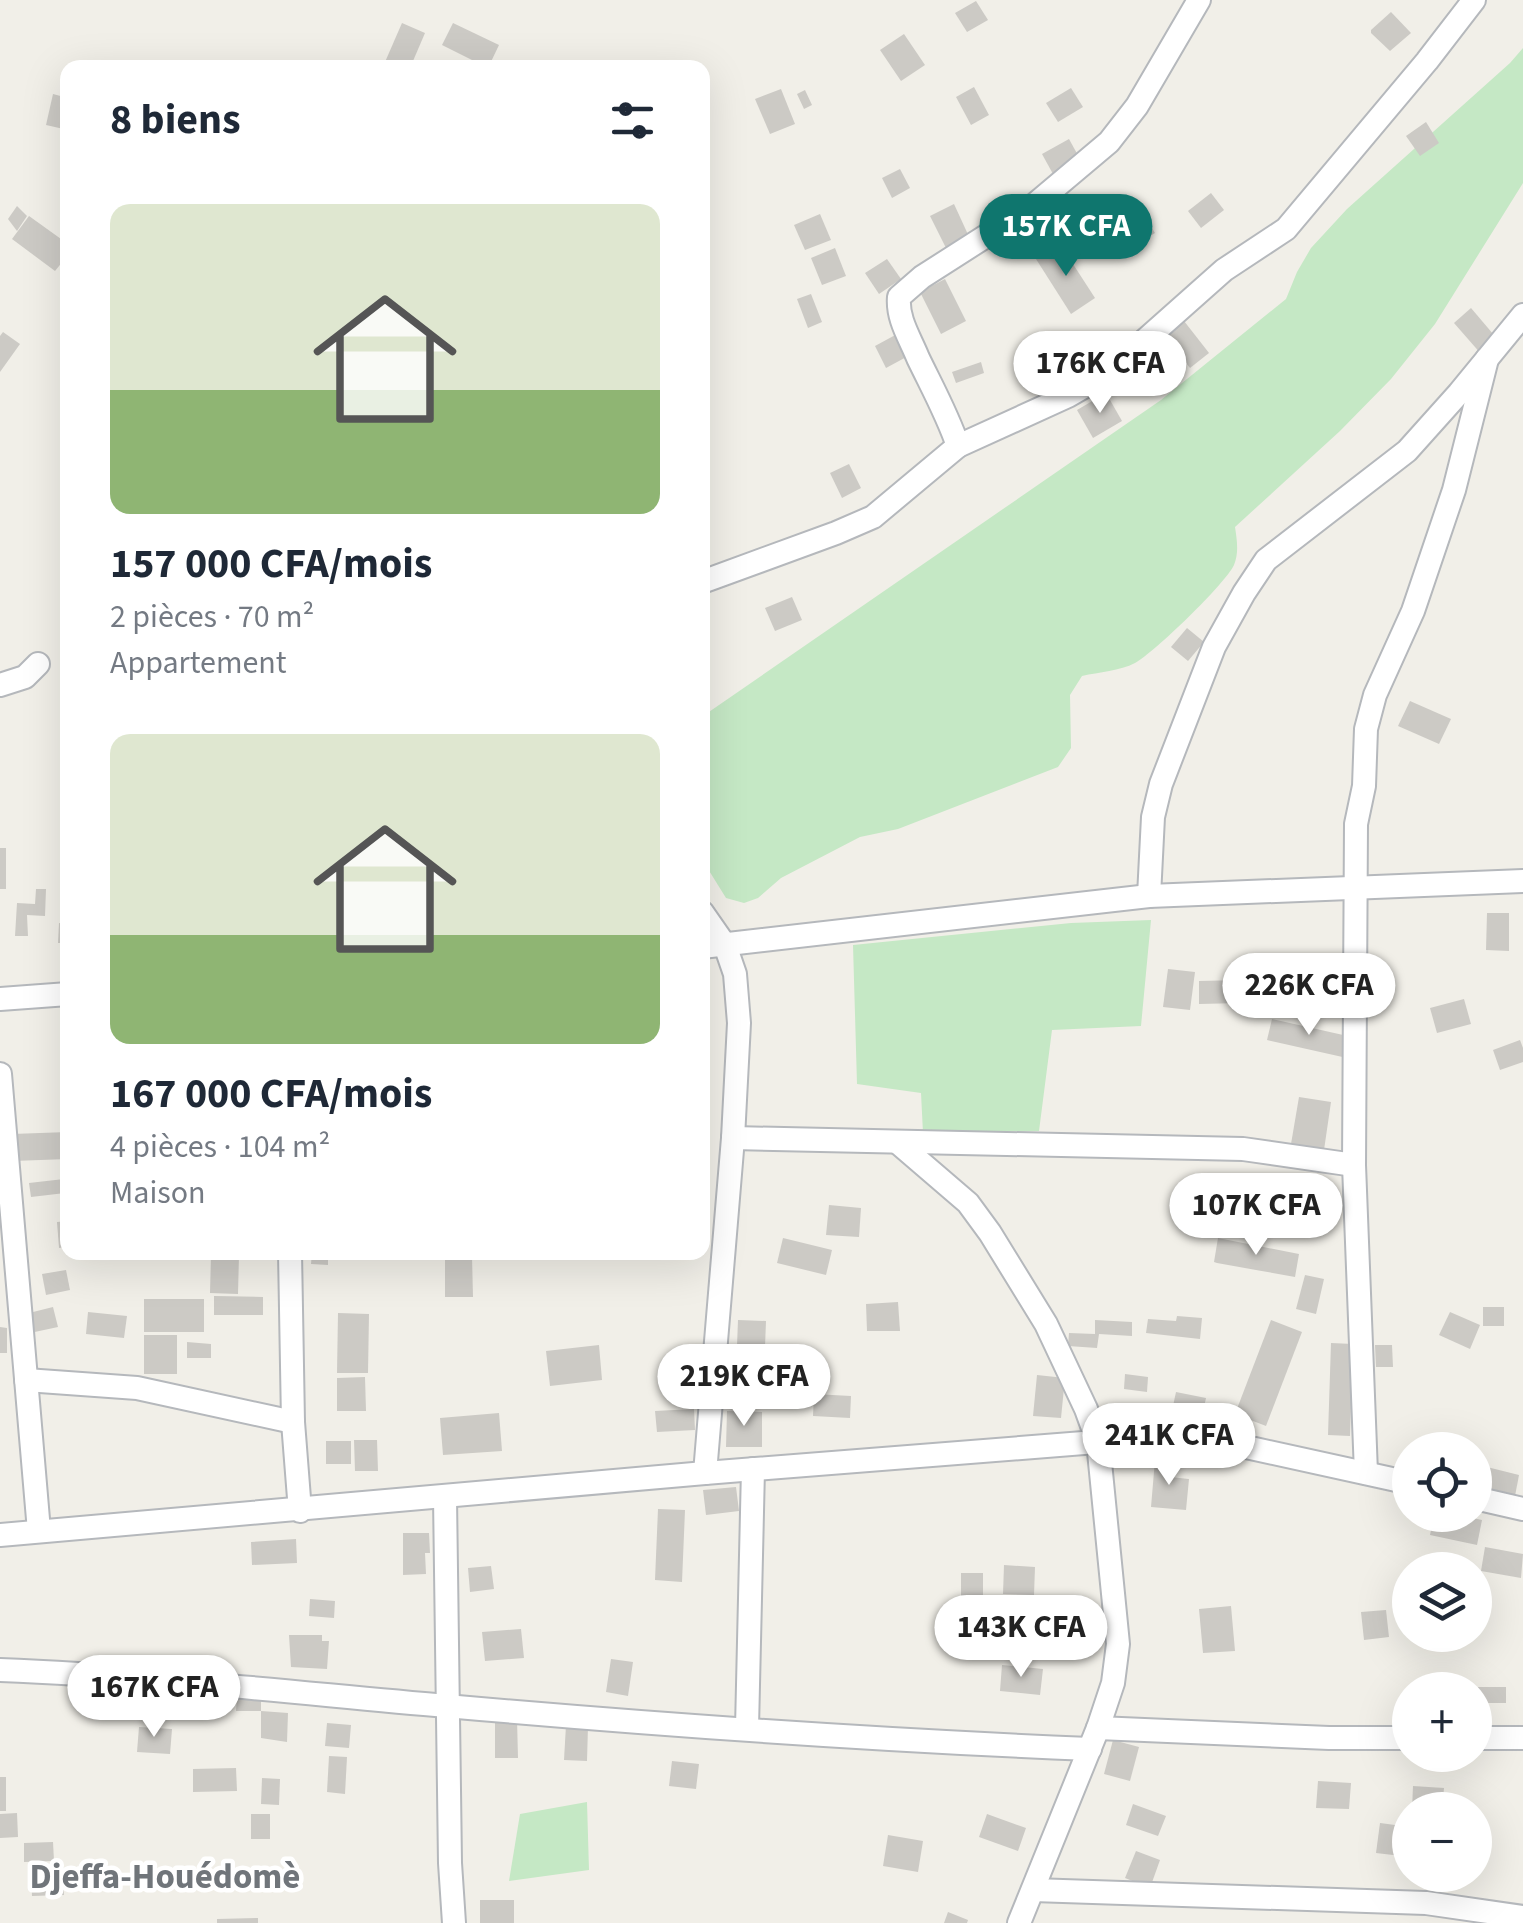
<!DOCTYPE html>
<html lang="fr">
<head>
<meta charset="utf-8">
<style>
	:root { --surface:#fff; --page:#f2f2f3; --text:#1f2937; --muted:#747a83; --accent:#0f766e }
	body { margin:0; font-family:"Source Sans 3",sans-serif; background:var(--page); color:var(--text); height:100vh; display:flex; flex-direction:column; font-size:38px; white-space:nowrap }
	* { box-sizing:border-box; margin:0 }
	p { font-size:32px; color:var(--muted) }
	.icon { flex:none; width:55px; height:55px; fill:none; stroke:currentColor; stroke-width:2; stroke-linecap:round; stroke-linejoin:round }
	.map { position:relative; flex:1; overflow:hidden }
	.panel { position:absolute; left:60px; top:60px; width:650px; height:1200px; display:flex; flex-direction:column; background:var(--surface); border-radius:20px; box-shadow:0 10px 40px #0002 }
	.panel>* { flex:none }
	.controls { position:absolute; left:1392px; top:1432px; display:grid; gap:20px }
	.controls a { display:grid; place-items:center; width:100px; height:100px; border-radius:50%; background:var(--surface); box-shadow:0 10px 40px #0002; font-size:50px }
	.price { position:absolute; translate:-50% -85px; padding:0 22px; border-radius:35px; background:#fff; color:#222; font-size:32px; line-height:65px; filter:drop-shadow(0 2px 5px #0008) }
	.price::after { content:''; position:absolute; left:50%; top:60px; width:30px; height:22px; margin-left:-15px; background:inherit; clip-path:polygon(0 0,100% 0,50% 100%) }
	.price.active { background:var(--accent); color:#fff }
	ul { padding:0; list-style:none }
	li { display:grid; align-content:center; gap:20px; height:530px; padding:0 50px }
	li span { display:grid; place-items:center; height:310px; border-radius:20px; color:#555 }
	li>.icon { margin-inline-start:auto }
	span .icon { width:180px; height:180px; fill:#fffc; stroke-width:1 }
	li b { font-size:42px }
	h2 { display:flex; justify-content:space-between; align-items:center; height:120px; padding:0 50px; font-size:42px }
	.map>svg:first-child { display:block }
</style>
</head>
<body>
<div class="map">
<svg width="1523" height="1923" viewBox="0 0 1523 1923">
	<rect width="100%" height="100%" fill="#f1efe8"/>
	<g fill="#c5e8c5">
		<path d="M1523 48V183L1435 324 1391 379 1340 431 1235 527C1237 540 1239 553 1234 565 1226 583 1154 653 1135 663 1120 671 1099 672 1082 676L1070 695 1071 748 1058 767 898 829 860 837 781 878 758 898 744 903 726 898 703 861V716L1161 400 1286 299 1297 272 1311 248 1347 209 1510 63Z"/>
		<path d="M1151 920 1141 1026 1052 1030 1039 1131 923 1133 921 1093 857 1084 853 945 1071 923Z"/>
		<path d="M587 1802 589 1870 509 1881 520 1814Z"/>
	</g>
	<g fill="#cccac5">
		<path d="M976 1 988 20 967 32 955 13Z"/>
		<path d="M1391 12 1411 33 1390 51 1371 33V30Z"/>
		<path d="M402 23 425 33 410 68H398L385 62Z"/>
		<path d="M453 23 499 45 488 68 442 45Z"/>
		<path d="M904 34 925 65 901 81 880 50Z"/>
		<path d="M974 87 989 115 971 125 956 97Z"/>
		<path d="M1071 88 1083 107 1058 122 1046 103Z"/>
		<path d="M781 89 795 124 770 134 755 99Z"/>
		<path d="M805 90 812 105 804 109 797 94Z"/>
		<path d="M53 94 68 98V130L46 125Z"/>
		<path d="M1426 122 1439 143 1420 156 1406 136Z"/>
		<path d="M1069 139 1080 159 1053 174 1042 154Z"/>
		<path d="M900 169 910 188 892 198 882 178Z"/>
		<path d="M1211 193 1224 210 1201 228 1188 211Z"/>
		<path d="M1073 201 1090 223 1070 238 1053 217Z"/>
		<path d="M954 204 971 241 948 252 930 216Z"/>
		<path d="M17 206 27 216 17 231 8 219Z"/>
		<path d="M1141 210 1155 233 1135 245 1121 223Z"/>
		<path d="M820 214 831 240 805 250 794 225Z"/>
		<path d="M29 216 68 244V255L55 271 12 239Z"/>
		<path d="M1060 244 1095 298 1071 314 1036 259Z"/>
		<path d="M835 248 846 276 822 285 811 258Z"/>
		<path d="M887 259 901 279 879 294 865 273Z"/>
		<path d="M945 279 966 321 941 334 920 292Z"/>
		<path d="M811 294 822 322 808 328 797 299Z"/>
		<path d="M1471 308 1499 341 1482 355 1454 323Z"/>
		<path d="M1184 321 1209 353 1190 368 1165 336Z"/>
		<path d="M3 332 20 344 0 372V336Z"/>
		<path d="M899 333 910 355 886 368 875 346Z"/>
		<path d="M981 362 984 373 956 383 952 372Z"/>
		<path d="M1106 393 1122 421 1093 438 1077 410Z"/>
		<path d="M849 464 861 488 842 498 830 473Z"/>
		<path d="M792 597 802 620 775 631 765 608Z"/>
		<path d="M1187 628 1204 642 1188 661 1171 647Z"/>
		<path d="M1410 701 1451 719 1439 744 1398 726Z"/>
		<rect x="0" y="848" width="6" height="41"/>
		<path d="M36 889H46L45 916 27 915 28 936H15L17 903 35 904Z"/>
		<path d="M1487 913H1509V951L1486 950Z"/>
		<path d="M59 923 68 924V943H58Z"/>
		<path d="M1168 969 1195 972 1190 1010 1163 1007Z"/>
		<path d="M1242 980V1003L1199 1004V981Z"/>
		<path d="M1464 999 1471 1024 1437 1033 1430 1008Z"/>
		<path d="M1272 1019 1352 1037 1347 1058 1267 1040Z"/>
		<path d="M1520 1040 1523 1048V1062L1500 1070 1493 1050Z"/>
		<path d="M1299 1097 1331 1102 1324 1150 1291 1144Z"/>
		<path d="M68 1132V1159L13 1161 12 1134Z"/>
		<path d="M64 1179 65 1193 31 1197 29 1183Z"/>
		<path d="M829 1205 861 1208 859 1237 826 1235Z"/>
		<path d="M68 1221V1247L59 1248 57 1222Z"/>
		<path d="M783 1238 832 1250 826 1275 777 1263Z"/>
		<path d="M1218 1238 1299 1254 1295 1277 1217 1263 1214 1262Z"/>
		<path d="M312 1252H328V1265L311 1264Z"/>
		<path d="M211 1255H239L238 1294 210 1293Z"/>
		<path d="M445 1256H472L473 1297H445Z"/>
		<path d="M66 1270 70 1290 46 1295 42 1274Z"/>
		<path d="M1305 1275 1324 1279 1316 1314 1296 1309Z"/>
		<path d="M214 1296 263 1297V1315H214Z"/>
		<rect x="144" y="1299" width="60" height="33"/>
		<path d="M898 1302 900 1331H867L866 1304Z"/>
		<path d="M53 1307 58 1327 30 1333 25 1314Z"/>
		<rect x="1483" y="1307" width="21" height="19"/>
		<path d="M88 1312 127 1316 124 1338 86 1334Z"/>
		<path d="M1450 1312 1480 1325 1470 1349 1439 1335Z"/>
		<path d="M338 1313 369 1314 368 1373H337Z"/>
		<path d="M1177 1316 1202 1318 1200 1339 1146 1333 1148 1319 1176 1321Z"/>
		<path d="M738 1320 766 1321 765 1347 737 1346Z"/>
		<path d="M1095 1320 1132 1322V1336L1099 1334 1097 1348 1068 1346 1069 1333 1095 1334Z"/>
		<path d="M1271 1320 1302 1332 1266 1426 1235 1414Z"/>
		<path d="M0 1327 7 1328V1353H0Z"/>
		<rect x="144" y="1335" width="33" height="39"/>
		<path d="M187 1342 211 1344V1358H187Z"/>
		<path d="M1331 1343 1353 1344 1350 1436 1328 1435Z"/>
		<path d="M599 1345 602 1380 550 1386 546 1351Z"/>
		<path d="M1375 1345H1392L1393 1367H1376Z"/>
		<path d="M662 1362 703 1364 702 1390 661 1388Z"/>
		<path d="M1125 1374 1148 1377 1147 1392 1124 1389Z"/>
		<path d="M1037 1375 1065 1378 1061 1418 1033 1416Z"/>
		<path d="M365 1377 366 1411H337V1378Z"/>
		<path d="M726 1381 757 1382V1405L725 1404Z"/>
		<path d="M1176 1392 1206 1398 1203 1412 1173 1406Z"/>
		<path d="M814 1394 851 1396 850 1418 813 1416Z"/>
		<path d="M694 1409 695 1430 657 1432 655 1411Z"/>
		<path d="M1176 1409 1219 1419 1213 1440 1171 1430Z"/>
		<path d="M727 1411 762 1412V1447H726Z"/>
		<path d="M499 1413 502 1451 443 1455 440 1418Z"/>
		<path d="M354 1440H377L378 1471H355Z"/>
		<rect x="326" y="1441" width="25" height="23"/>
		<path d="M1155 1460 1172 1462 1170 1477 1189 1479 1186 1510 1151 1507Z"/>
		<path d="M1475 1464 1519 1475 1515 1496 1475 1487Z"/>
		<path d="M736 1487 739 1511 706 1515 703 1490Z"/>
		<path d="M658 1509 685 1510 682 1582 655 1580Z"/>
		<path d="M1434 1515H1459L1482 1520 1477 1545 1430 1535Z"/>
		<path d="M403 1533H429L430 1553H425L426 1574 403 1575Z"/>
		<path d="M296 1539 297 1563 252 1565 251 1542Z"/>
		<path d="M1485 1547 1523 1554 1521 1578 1481 1571Z"/>
		<path d="M1004 1565 1035 1567 1034 1595 1003 1594Z"/>
		<path d="M491 1566 494 1589 470 1592 468 1568Z"/>
		<path d="M961 1573H983V1598L961 1597Z"/>
		<path d="M310 1599 335 1601 334 1618 309 1616Z"/>
		<path d="M1231 1606 1235 1651 1203 1653 1199 1609Z"/>
		<path d="M1386 1610 1389 1637 1364 1640 1361 1612Z"/>
		<path d="M521 1629 524 1658 485 1661 482 1632Z"/>
		<path d="M289 1635H322V1641H329L327 1669 291 1667Z"/>
		<path d="M611 1659 633 1662 628 1696 606 1692Z"/>
		<path d="M1002 1665 1043 1669 1040 1695 1000 1691Z"/>
		<path d="M1478 1687H1506V1703H1479Z"/>
		<path d="M237 1698 261 1699V1711H236Z"/>
		<path d="M261 1711 288 1713 287 1742 261 1738Z"/>
		<path d="M517 1719 518 1758H495V1720Z"/>
		<path d="M327 1723 351 1725 349 1748 325 1746Z"/>
		<path d="M566 1725 588 1726 587 1761 564 1760Z"/>
		<path d="M139 1727 172 1729 170 1754 137 1752Z"/>
		<path d="M1113 1740 1139 1747 1130 1781 1104 1774Z"/>
		<path d="M329 1756 347 1757 345 1794 327 1792Z"/>
		<path d="M672 1761 699 1764 696 1789 669 1786Z"/>
		<path d="M236 1768 237 1791 193 1792V1769Z"/>
		<rect x="0" y="1777" width="6" height="34"/>
		<path d="M262 1778 280 1779 279 1805 261 1804Z"/>
		<path d="M1318 1781 1351 1783 1349 1809 1316 1808Z"/>
		<path d="M1413 1786 1444 1788 1442 1810H1412Z"/>
		<path d="M1133 1804 1166 1816 1158 1836 1126 1825Z"/>
		<path d="M17 1813 18 1837 0 1838V1814Z"/>
		<rect x="251" y="1814" width="19" height="25"/>
		<path d="M987 1814 1026 1828 1018 1851 979 1837Z"/>
		<path d="M1380 1823 1410 1827V1857L1376 1853Z"/>
		<path d="M888 1835 923 1841 918 1872 883 1866Z"/>
		<path d="M53 1842 54 1861 24 1862V1843Z"/>
		<path d="M1136 1851 1160 1860 1150 1888 1125 1878Z"/>
		<path d="M63 1874 64 1895 32 1896 31 1875Z"/>
		<rect x="480" y="1900" width="34" height="23"/>
		<path d="M948 1912 968 1920 967 1923H944Z"/>
		<path d="M258 1918V1923H217V1919Z"/>
	</g>
	<g fill="none" stroke-linecap="round" stroke-linejoin="round">
		<g stroke="#b5b8bc" stroke-width="26">
			<g id="minor">
				<path d="M958 446C948 416 932 387 918 358 910 338 897 319 899 297L922 277 1033 206 1109 142 1137 106 1199 0"/>
				<path d="M702 582 836 533 873 517 958 446 1068 396 1108 373 1224 270 1286 229 1427 61 1474 0"/>
				<path d="M0 685 25 677 38 664"/>
				<path d="M1149 896 1153 817 1161 784 1214 647 1244 593 1266 560 1407 451 1459 393 1523 315"/>
				<path d="M702 912 725 945 735 974 739 1023 733 1138 705 1473"/>
				<path d="M702 947 1149 896 1523 881"/>
				<path d="M0 999 68 994"/>
				<path d="M0 1074 39 1531"/>
				<path d="M733 1138 1243 1149 1354 1165"/>
				<path d="M897 1142 968 1203 990 1233 1046 1324 1086 1409 1098 1442 1118 1644 1113 1683 1098 1728 1019 1923"/>
				<path d="M290 1252 293 1422 300 1511"/>
				<path d="M26 1380 137 1388 293 1422"/>
				<path d="M1366 1473 1354 1165 1356 824 1364 786 1366 729 1375 695 1413 611 1454 490 1487 359"/>
				<path d="M445 1497 450 1863 454 1923"/>
				<path d="M1475 1498 1523 1509"/>
				<path d="M0 1535 705 1473 1134 1439 1237 1445 1410 1483"/>
				<path d="M0 1670C149 1676 298 1693 446 1706 660 1725 875 1740 1090 1749"/>
				<path d="M747 1728 753 1469"/>
				<path d="M1098 1728 1329 1738H1410"/>
				<path d="M1475 1738H1523"/>
				<path d="M1033 1890 1426 1903 1523 1917"/>
			</g>
		</g>
		<use href="#minor" stroke="#fff" stroke-width="22"/>
	</g>
	<g text-anchor="middle" dominant-baseline="central" stroke-width="9" stroke-linejoin="round" paint-order="stroke">
		<g font-size="35" font-weight="bold" fill="#70757a" stroke="#fff">
			<text x="165" y="1877">Djeffa-Houédomè</text>
		</g>
	</g>
</svg>
<div class="controls">
<a><svg class="icon" aria-label="locate" viewBox="0 0 24 24"><circle cx="12" cy="12" r="6"/><path d="M12 2v4M12 18v4M2 12h4M18 12h4"/></svg></a>
<a><svg class="icon" aria-label="layers" viewBox="0 0 24 24"><path d="M12 4l9 5-9 5-9-5zM3 14l9 5 9-5"/></svg></a>
<a>+</a>
<a>−</a>
</div>
<b class="price active" style="left:1066px;top:279px">157K CFA</b>
<b class="price" style="left:1100px;top:416px">176K CFA</b>
<b class="price" style="left:1309px;top:1038px">226K CFA</b>
<b class="price" style="left:1256px;top:1258px">107K CFA</b>
<b class="price" style="left:744px;top:1429px">219K CFA</b>
<b class="price" style="left:1169px;top:1488px">241K CFA</b>
<b class="price" style="left:1021px;top:1680px">143K CFA</b>
<b class="price" style="left:154px;top:1740px">167K CFA</b>
<section class="panel">
<h2>8 biens<svg class="icon" aria-label="filters" viewBox="0 0 24 24"><path d="M4 7h16M4 17h16"/><circle cx="9" cy="7" r="2"/><circle cx="15" cy="17" r="2"/></svg></h2>
<ul>
<li><span style="background:linear-gradient(#dfe7d0 60%,#8fb573 0)"><svg class="icon" aria-label="home" viewBox="0 0 24 24"><path d="M3 11l9-7 9 7M6 9v11h12V9"/></svg></span><div><b>157 000 CFA/mois</b><p>2 pièces · 70 m²</p><p>Appartement</p></div></li>
<li><span style="background:linear-gradient(#dfe7d0 65%,#8fb573 0)"><svg class="icon" aria-label="home" viewBox="0 0 24 24"><path d="M3 11l9-7 9 7M6 9v11h12V9"/></svg></span><div><b>167 000 CFA/mois</b><p>4 pièces · 104 m²</p><p>Maison</p></div></li>
</ul>
</section>
</div>
</body>
</html>
